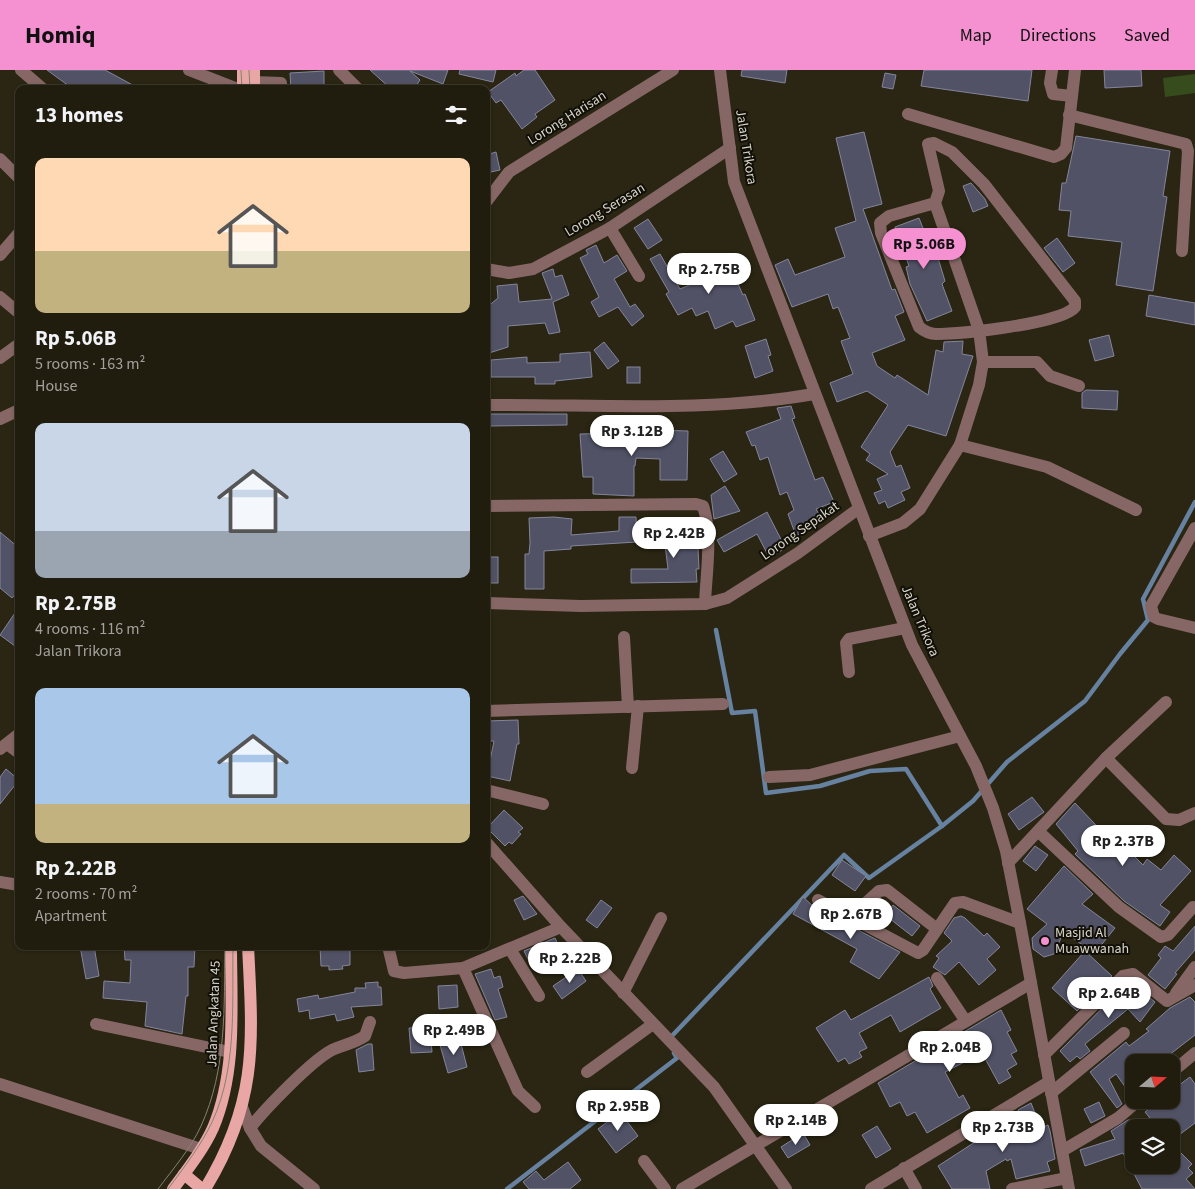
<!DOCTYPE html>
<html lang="en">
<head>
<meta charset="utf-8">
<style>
	:root { --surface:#201c0e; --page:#2d291c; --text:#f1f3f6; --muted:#a2a19e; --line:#3d3a2e; --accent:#f590d1 }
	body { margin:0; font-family:"Source Sans 3",sans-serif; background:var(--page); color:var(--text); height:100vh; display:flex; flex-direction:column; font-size:19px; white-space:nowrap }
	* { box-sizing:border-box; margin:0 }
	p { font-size:16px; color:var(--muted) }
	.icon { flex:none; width:28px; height:28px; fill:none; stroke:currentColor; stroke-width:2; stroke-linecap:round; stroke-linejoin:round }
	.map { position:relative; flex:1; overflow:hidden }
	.sheet { position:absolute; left:15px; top:15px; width:475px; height:865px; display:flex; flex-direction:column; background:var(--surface); border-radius:10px; box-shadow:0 1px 4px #0004,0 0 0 1px var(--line) }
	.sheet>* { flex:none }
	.needle { width:32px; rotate:71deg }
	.controls { position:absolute; left:1125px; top:984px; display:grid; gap:10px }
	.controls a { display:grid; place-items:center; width:55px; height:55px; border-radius:10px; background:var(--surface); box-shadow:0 1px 4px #0004,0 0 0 1px var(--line); font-size:25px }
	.price { position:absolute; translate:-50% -42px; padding:0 11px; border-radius:18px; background:#fff; color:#222; font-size:16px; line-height:32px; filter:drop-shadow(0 1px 2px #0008) }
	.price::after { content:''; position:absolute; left:50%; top:30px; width:15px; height:11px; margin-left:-8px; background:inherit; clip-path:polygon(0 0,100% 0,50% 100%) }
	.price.selected { background:var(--accent); color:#111 }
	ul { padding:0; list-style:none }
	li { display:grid; align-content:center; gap:10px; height:265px; padding:0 20px }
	li span { display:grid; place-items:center; height:155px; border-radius:10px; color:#555 }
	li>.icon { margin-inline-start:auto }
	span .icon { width:90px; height:90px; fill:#fffc; stroke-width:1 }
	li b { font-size:21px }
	h2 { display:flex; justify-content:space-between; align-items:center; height:60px; padding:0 20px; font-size:21px }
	header { display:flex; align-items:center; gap:30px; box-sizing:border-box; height:70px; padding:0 25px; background:var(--accent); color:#111 }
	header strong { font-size:24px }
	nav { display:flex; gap:28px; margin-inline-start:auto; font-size:18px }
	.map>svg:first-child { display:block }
</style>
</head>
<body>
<header>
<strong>Homiq</strong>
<nav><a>Map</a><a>Directions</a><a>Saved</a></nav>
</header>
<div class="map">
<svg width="1195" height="1119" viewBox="0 0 1195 1119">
	<rect width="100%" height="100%" fill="#2a2613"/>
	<path fill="#374c1c" d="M1195 4V23L1165 27 1163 8Z"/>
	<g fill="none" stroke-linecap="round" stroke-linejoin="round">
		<g stroke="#6782a1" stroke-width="4.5">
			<path d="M716 560 732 643 755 641 766 723 820 716 870 701 906 699 942 756 973 731 1007 692 1085 631 1120 584 1148 550 1143 529 1195 432"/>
			<path d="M669 969 844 785 869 808 942 756"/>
			<path d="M507 1119 677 988 674 983"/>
		</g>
	</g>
	<g fill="#515266" stroke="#84859b">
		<path d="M47 0H105L140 19H73Z"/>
		<path d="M370 0H448L443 14 410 1 420 10 414 19H391Z"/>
		<path d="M460 0H496L493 12 459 4Z"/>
		<path d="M524 0H535L555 30 535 44 537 47 522 59 501 30 496 33 488 22 515 3 516 6Z"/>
		<path d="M742 0H787L785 13 741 6Z"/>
		<path d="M924 0H1032L1028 31 921 16Z"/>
		<path d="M1104 0H1141L1142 16 1105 18Z"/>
		<path d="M324 1V19H291L290 3Z"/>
		<path d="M885 3 896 5 893 19 882 17Z"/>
		<path d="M864 62 882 134 863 139 892 220 895 219 904 242 895 246 905 270 872 283 877 296 895 308 897 305 928 325 936 280 943 282 944 272 963 271 962 284 973 286 946 366 908 355 890 382 896 397 901 395 910 418 901 422 905 430 888 438 885 431 879 434 874 423 882 420 877 409 888 404 866 390 870 384 861 377 888 335 867 321 837 332 830 313 853 304 841 271 850 268 838 237 833 239 828 224 792 237 775 195 788 189 795 205 845 187 835 158 856 151 836 68Z"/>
		<path d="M1076 66 1170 81 1163 126 1167 127 1153 221 1116 215 1122 172 1068 166 1071 141 1059 140 1062 113H1066Z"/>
		<path d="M496 82 500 100 486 103V85Z"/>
		<path d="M971 113 985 129 988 136 973 142 963 116Z"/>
		<path d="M919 148 928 171 931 170 938 188 945 211 942 214 952 241 927 251 910 214 906 197 909 196 895 157Z"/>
		<path d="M648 149 662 170 648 179 634 158Z"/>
		<path d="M1057 168 1075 193 1063 202 1044 178Z"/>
		<path d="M596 175 604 193 617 185 627 201 614 209 630 237 635 234 644 246 632 256 618 237 599 247 591 232 599 227 580 188 588 184 586 180Z"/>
		<path d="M660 184 680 219 715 204 712 197 727 190 743 225 745 224 755 250 736 257 733 251 715 259 708 241 696 246 692 238 678 245 666 224 669 222 650 189Z"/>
		<path d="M553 199 555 207 562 205 569 225 553 232 560 262 549 264 545 253 508 256V277L489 283 486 238 498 228 497 216 517 214 519 232 552 229 542 203Z"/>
		<path d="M1149 225 1195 233V255L1146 246Z"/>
		<path d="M1109 265 1114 286 1095 291 1089 270Z"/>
		<path d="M766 269 771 285 768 286 773 301 755 308 745 276Z"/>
		<path d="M604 272 619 291 608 299 594 280Z"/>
		<path d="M590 282 592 307 555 311V314H535V307H491V290L527 287V293L560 292V284Z"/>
		<rect x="627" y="297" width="13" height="16"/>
		<path d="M1086 320 1118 321 1117 340 1082 338V323Z"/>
		<path d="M791 336 795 348 792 349 815 410 823 407 834 432 816 439 822 450 796 466 788 444 794 440 787 422 780 425 768 387 760 390 755 375 752 376 746 362 781 349 777 338Z"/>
		<path d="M488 344H567V355L489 356Z"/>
		<path d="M628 354H655V360L688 361 687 410H660V389L636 388 635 396H634V426L593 424V407H583L580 364 628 363Z"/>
		<path d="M723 381 737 404 724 412 710 389Z"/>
		<path d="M725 416 740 441 714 449 711 425Z"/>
		<path d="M767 442 785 477 781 481 769 487 757 464 724 482 717 470Z"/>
		<path d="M554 447 572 449 571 465 619 461V447H636L637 472 571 476V479L544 481V519H525V484H529L530 473 529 448Z"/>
		<path d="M697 457 699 499H696L697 512 631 513V499H668L663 459Z"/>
		<path d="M0 462 19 478V520L12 528 0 518Z"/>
		<rect x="486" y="487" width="12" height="26"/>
		<path d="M19 537V579L0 565Z"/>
		<path d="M518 650 519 674H517L510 711 487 706 494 671H486V651Z"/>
		<path d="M6 699 19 710 0 734V707Z"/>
		<path d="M1032 727 1044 742 1019 760 1008 744Z"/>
		<path d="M1075 733 1112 772 1116 768 1143 795 1147 789 1161 800 1174 785 1191 801 1160 835 1170 842 1160 856 1124 831 1075 784 1078 781 1056 754Z"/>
		<path d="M504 740 523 758 518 762 521 764 512 774 509 772 505 776 487 758Z"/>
		<path d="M1035 776 1048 785 1036 801 1023 791Z"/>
		<path d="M842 790 866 806 855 821 832 805Z"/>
		<path d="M1064 796 1093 824 1082 834 1115 858 1094 884 1064 861 1054 884 1044 887 1033 879 1032 868 1047 854 1027 839Z"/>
		<path d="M523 826 537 844 524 850 514 830Z"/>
		<path d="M803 827 814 837 900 882 879 909 850 892 857 879 793 844Z"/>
		<path d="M601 830 612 838 597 858 586 850Z"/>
		<path d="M893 835 920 856 912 866 885 845Z"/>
		<path d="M961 846 965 848 984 866 987 863 1000 877 987 889 996 900 979 915 959 892 945 905 933 897 939 888 936 886 952 871 944 863 954 848Z"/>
		<path d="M1195 856V880L1175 903 1177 904 1165 919 1148 905 1161 888 1158 885 1165 876 1173 881Z"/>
		<path d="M555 868 559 877 556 879 559 885 533 899 524 881Z"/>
		<path d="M80 876H94L99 906 86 909Z"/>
		<path d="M124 876H195L194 897H188V926H186L182 964 145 956 147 932 103 928 104 911 130 913 131 890H125Z"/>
		<path d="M320 876H350V895L342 896 343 899 329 900V896H321Z"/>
		<path d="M1085 881 1112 906 1077 941 1052 918Z"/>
		<path d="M491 899 494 908 500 906 503 917 498 919 507 947 495 950 475 904Z"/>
		<path d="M578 899 586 911 562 929 553 916Z"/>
		<path d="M929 907 933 916 930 919 941 938 900 962 891 945 859 963 867 978 859 982 862 987 849 994 845 988 838 992 816 958 845 940 851 950Z"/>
		<path d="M378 912V917H381L382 935 351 937 354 947 337 951 335 944 310 949 309 940 299 942 297 929 318 925 319 929 355 922V918H366L365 913Z"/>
		<path d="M1127 913H1131L1155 932 1140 952 1128 939 1085 974 1090 981 1080 989 1077 986 1070 992 1060 981Z"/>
		<path d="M457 915 458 937 439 939 438 916Z"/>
		<path d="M1190 927 1195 932V965L1160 992H1134V1012L1126 1018 1116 1004 1109 1009 1122 1034 1117 1038 1090 1002 1126 972 1129 976 1149 961 1146 959 1170 938Z"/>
		<path d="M1001 940 1011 960 1007 962 1017 981 1011 984 1017 994 1007 1000 1011 1007 999 1014 982 983 945 1002 959 1028 963 1025 970 1038 927 1063 915 1042 907 1046 900 1032 890 1037 878 1013Z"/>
		<path d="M430 957 432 982 411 983 409 958Z"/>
		<path d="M460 970 467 997 448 1003 440 975Z"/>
		<path d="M368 974H372L374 1000 359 1002 356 980Z"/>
		<path d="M1190 1007 1195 1014V1053L1171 1071V1058H1158L1145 1042 1160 1030H1171V1021Z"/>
		<path d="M1099 1032 1105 1046 1091 1053 1084 1039Z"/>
		<path d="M1031 1033 1041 1058 1048 1055 1050 1061 1055 1089 1047 1092 1050 1101 1016 1109 1011 1089 1007 1091 1006 1089 986 1101 990 1119H952L938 1096 995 1059 1020 1047 1018 1040Z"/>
		<path d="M620 1042 638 1066 616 1083 598 1059Z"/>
		<path d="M1128 1050H1131L1134 1055V1095H1171V1073L1192 1094 1188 1098 1193 1103 1186 1109 1195 1119H1142L1123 1083 1085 1096 1080 1080 1115 1069 1111 1061Z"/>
		<path d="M877 1056 891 1079 876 1088 862 1065Z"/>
		<path d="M803 1063 810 1075 788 1088 781 1077Z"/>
		<path d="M568 1092 581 1110 570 1119H529L523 1112 536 1101 544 1110Z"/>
	</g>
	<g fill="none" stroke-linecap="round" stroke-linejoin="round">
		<g stroke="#866765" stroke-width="12">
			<path d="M21 0 43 19"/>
			<path d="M189 0 238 19"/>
			<path d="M339 0 358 19"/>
			<path d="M720 0 734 112 912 575 976 696 993 738 1006 781 1020 853 1069 1119"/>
			<path d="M1052 0 1050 13 1053 24 1072 26"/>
			<path d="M254 12 281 13V19"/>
			<path d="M908 44 1054 87 1061 84 1066 78 1075 0"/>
			<path d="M1069 45 1186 74 1188 81 1182 181"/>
			<path d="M0 89 19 108"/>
			<path d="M486 132 509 102 673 0"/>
			<path d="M610 158 639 206"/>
			<path d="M0 185 19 163"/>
			<path d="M486 199 509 203 533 199 610 158 730 78"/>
			<path d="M0 227 19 243"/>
			<path d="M0 288 19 274"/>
			<path d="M983 292H1037L1050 306 1079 316"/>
			<path d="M486 335C595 334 706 343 814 324"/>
			<path d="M0 349 19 340"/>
			<path d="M960 375 1047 397 1136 440"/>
			<path d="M486 436 696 434 703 436C713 466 706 503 705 534L581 536 486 533"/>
			<path d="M1195 458 1151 536 1154 547 1158 549 1195 558"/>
			<path d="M869 466 903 453 920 439 960 375 979 315 983 292 979 260 935 133 939 121 928 74 934 73 952 82 984 114 1075 231V237C1062 254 960 264 936 264 929 264 924 261 919 257L881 163 880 153 889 146 935 133"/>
			<path d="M705 534 727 528 798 483 858 439"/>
			<path d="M624 567 628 637"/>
			<path d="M849 602 846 573 849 569 905 558"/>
			<path d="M486 641 723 634"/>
			<path d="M7 674 19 683"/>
			<path d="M0 679 19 664"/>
			<path d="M1106 688 1166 632"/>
			<path d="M632 698 638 636"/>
			<path d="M769 707 810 705 960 666"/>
			<path d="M486 720 543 734"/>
			<path d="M1038 761 1119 837 1161 867 1168 865 1193 837"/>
			<path d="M486 772 561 857 714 1017 786 1119"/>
			<path d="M1008 793 1106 688 1166 749 1179 750 1195 743"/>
			<path d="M0 812 19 815"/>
			<path d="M818 830 918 883 923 880 955 833 963 832 1020 853"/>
			<path d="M867 832 879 821 887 820 937 859"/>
			<path d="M388 876 394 901 404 903 463 898 561 857"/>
			<path d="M510 879 539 926"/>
			<path d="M463 898 518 1021 535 1037"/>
			<path d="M937 908 965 950"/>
			<path d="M623 923 661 848"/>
			<path d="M1176 923 1195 897"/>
			<path d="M96 954 230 982"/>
			<path d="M1044 985 1123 906 1133 904 1167 931 1195 915"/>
			<path d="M587 1002 653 954"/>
			<path d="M1171 1003 1195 983"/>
			<path d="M0 1014 201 1079"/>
			<path d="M1051 1023 1124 963"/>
			<path d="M242 1037 250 1058C265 1039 311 991 332 980 343 975 355 973 365 966L370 952"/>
			<path d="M250 1058 261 1076 314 1119"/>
			<path d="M1062 1081 1118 1048 1139 1030"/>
			<path d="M644 1091 665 1119"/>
			<path d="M904 1098 916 1119"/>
			<path d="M682 1119 1031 913"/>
			<path d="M871 1119 1049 1012"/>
			<path d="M1012 1119 1067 1108"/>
		</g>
		<g stroke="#e8a7a4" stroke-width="12">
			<path d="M243 0V19"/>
			<path d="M254 0V19"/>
			<path d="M184 1104 202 1119"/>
			<path d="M173 1119C187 1100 203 1080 213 1058 237 1001 231 936 231 876"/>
			<path d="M205 1119C258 1032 253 973 248 876"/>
		</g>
		<g stroke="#858273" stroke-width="1">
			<path d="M241 0 242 19"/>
			<path d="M249 0 250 19"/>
			<path d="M158 1119C173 1099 191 1078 201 1056 227 999 224 937 225 876"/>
			<path d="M168 1119C182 1100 196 1082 207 1062 238 1006 232 937 233 876"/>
		</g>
	</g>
	<circle fill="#f590d1" stroke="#110f07" stroke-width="2" cx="1045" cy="871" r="5"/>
	<g text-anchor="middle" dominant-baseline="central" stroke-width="4" stroke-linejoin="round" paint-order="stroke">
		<g font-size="14" fill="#d8d6ca" stroke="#110f07">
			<text transform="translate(567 48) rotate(-32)">Lorong Harisan</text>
			<text transform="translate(746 77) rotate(81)">Jalan Trikora</text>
			<text transform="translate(605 140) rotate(-31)">Lorong Serasan</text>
			<text transform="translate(800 461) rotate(-35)">Lorong Sepakat</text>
			<text transform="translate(920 551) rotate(67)">Jalan Trikora</text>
			<text transform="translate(214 944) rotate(-88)">Jalan Angkatan 45</text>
		</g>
		<g font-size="14" fill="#d8d6ca" stroke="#110f07" text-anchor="start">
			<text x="1055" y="863">Masjid Al<tspan x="1055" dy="16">Muawwanah</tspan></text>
		</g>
	</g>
</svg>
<div class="controls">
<a><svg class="needle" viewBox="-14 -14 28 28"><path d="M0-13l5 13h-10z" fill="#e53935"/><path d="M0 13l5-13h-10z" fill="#a2a19e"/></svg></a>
<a><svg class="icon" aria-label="layers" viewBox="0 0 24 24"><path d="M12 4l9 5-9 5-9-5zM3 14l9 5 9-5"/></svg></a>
</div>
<b class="price selected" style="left:924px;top:200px">Rp 5.06B</b>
<b class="price" style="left:709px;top:225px">Rp 2.75B</b>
<b class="price" style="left:632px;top:387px">Rp 3.12B</b>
<b class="price" style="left:674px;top:489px">Rp 2.42B</b>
<b class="price" style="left:1123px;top:797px">Rp 2.37B</b>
<b class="price" style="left:851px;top:870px">Rp 2.67B</b>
<b class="price" style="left:570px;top:914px">Rp 2.22B</b>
<b class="price" style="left:1109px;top:949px">Rp 2.64B</b>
<b class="price" style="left:454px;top:986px">Rp 2.49B</b>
<b class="price" style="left:950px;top:1003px">Rp 2.04B</b>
<b class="price" style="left:618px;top:1062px">Rp 2.95B</b>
<b class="price" style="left:796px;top:1076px">Rp 2.14B</b>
<b class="price" style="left:1003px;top:1083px">Rp 2.73B</b>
<section class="sheet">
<h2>13 homes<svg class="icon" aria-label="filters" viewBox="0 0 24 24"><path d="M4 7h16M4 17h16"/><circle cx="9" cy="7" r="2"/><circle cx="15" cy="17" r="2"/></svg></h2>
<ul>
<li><span style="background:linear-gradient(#ffd9b3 60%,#c2b280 0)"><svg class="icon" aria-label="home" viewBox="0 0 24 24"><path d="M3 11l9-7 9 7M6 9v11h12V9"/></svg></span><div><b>Rp 5.06B</b><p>5 rooms · 163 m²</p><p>House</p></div></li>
<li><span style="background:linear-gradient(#c9d6e8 70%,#9aa5b1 0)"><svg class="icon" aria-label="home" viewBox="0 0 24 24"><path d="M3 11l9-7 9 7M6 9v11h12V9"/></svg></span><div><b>Rp 2.75B</b><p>4 rooms · 116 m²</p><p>Jalan Trikora</p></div></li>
<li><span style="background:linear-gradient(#a9c7e8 75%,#c2b280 0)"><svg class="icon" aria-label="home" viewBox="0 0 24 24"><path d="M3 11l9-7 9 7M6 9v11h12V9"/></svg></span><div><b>Rp 2.22B</b><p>2 rooms · 70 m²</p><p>Apartment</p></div></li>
</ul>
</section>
</div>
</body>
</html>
